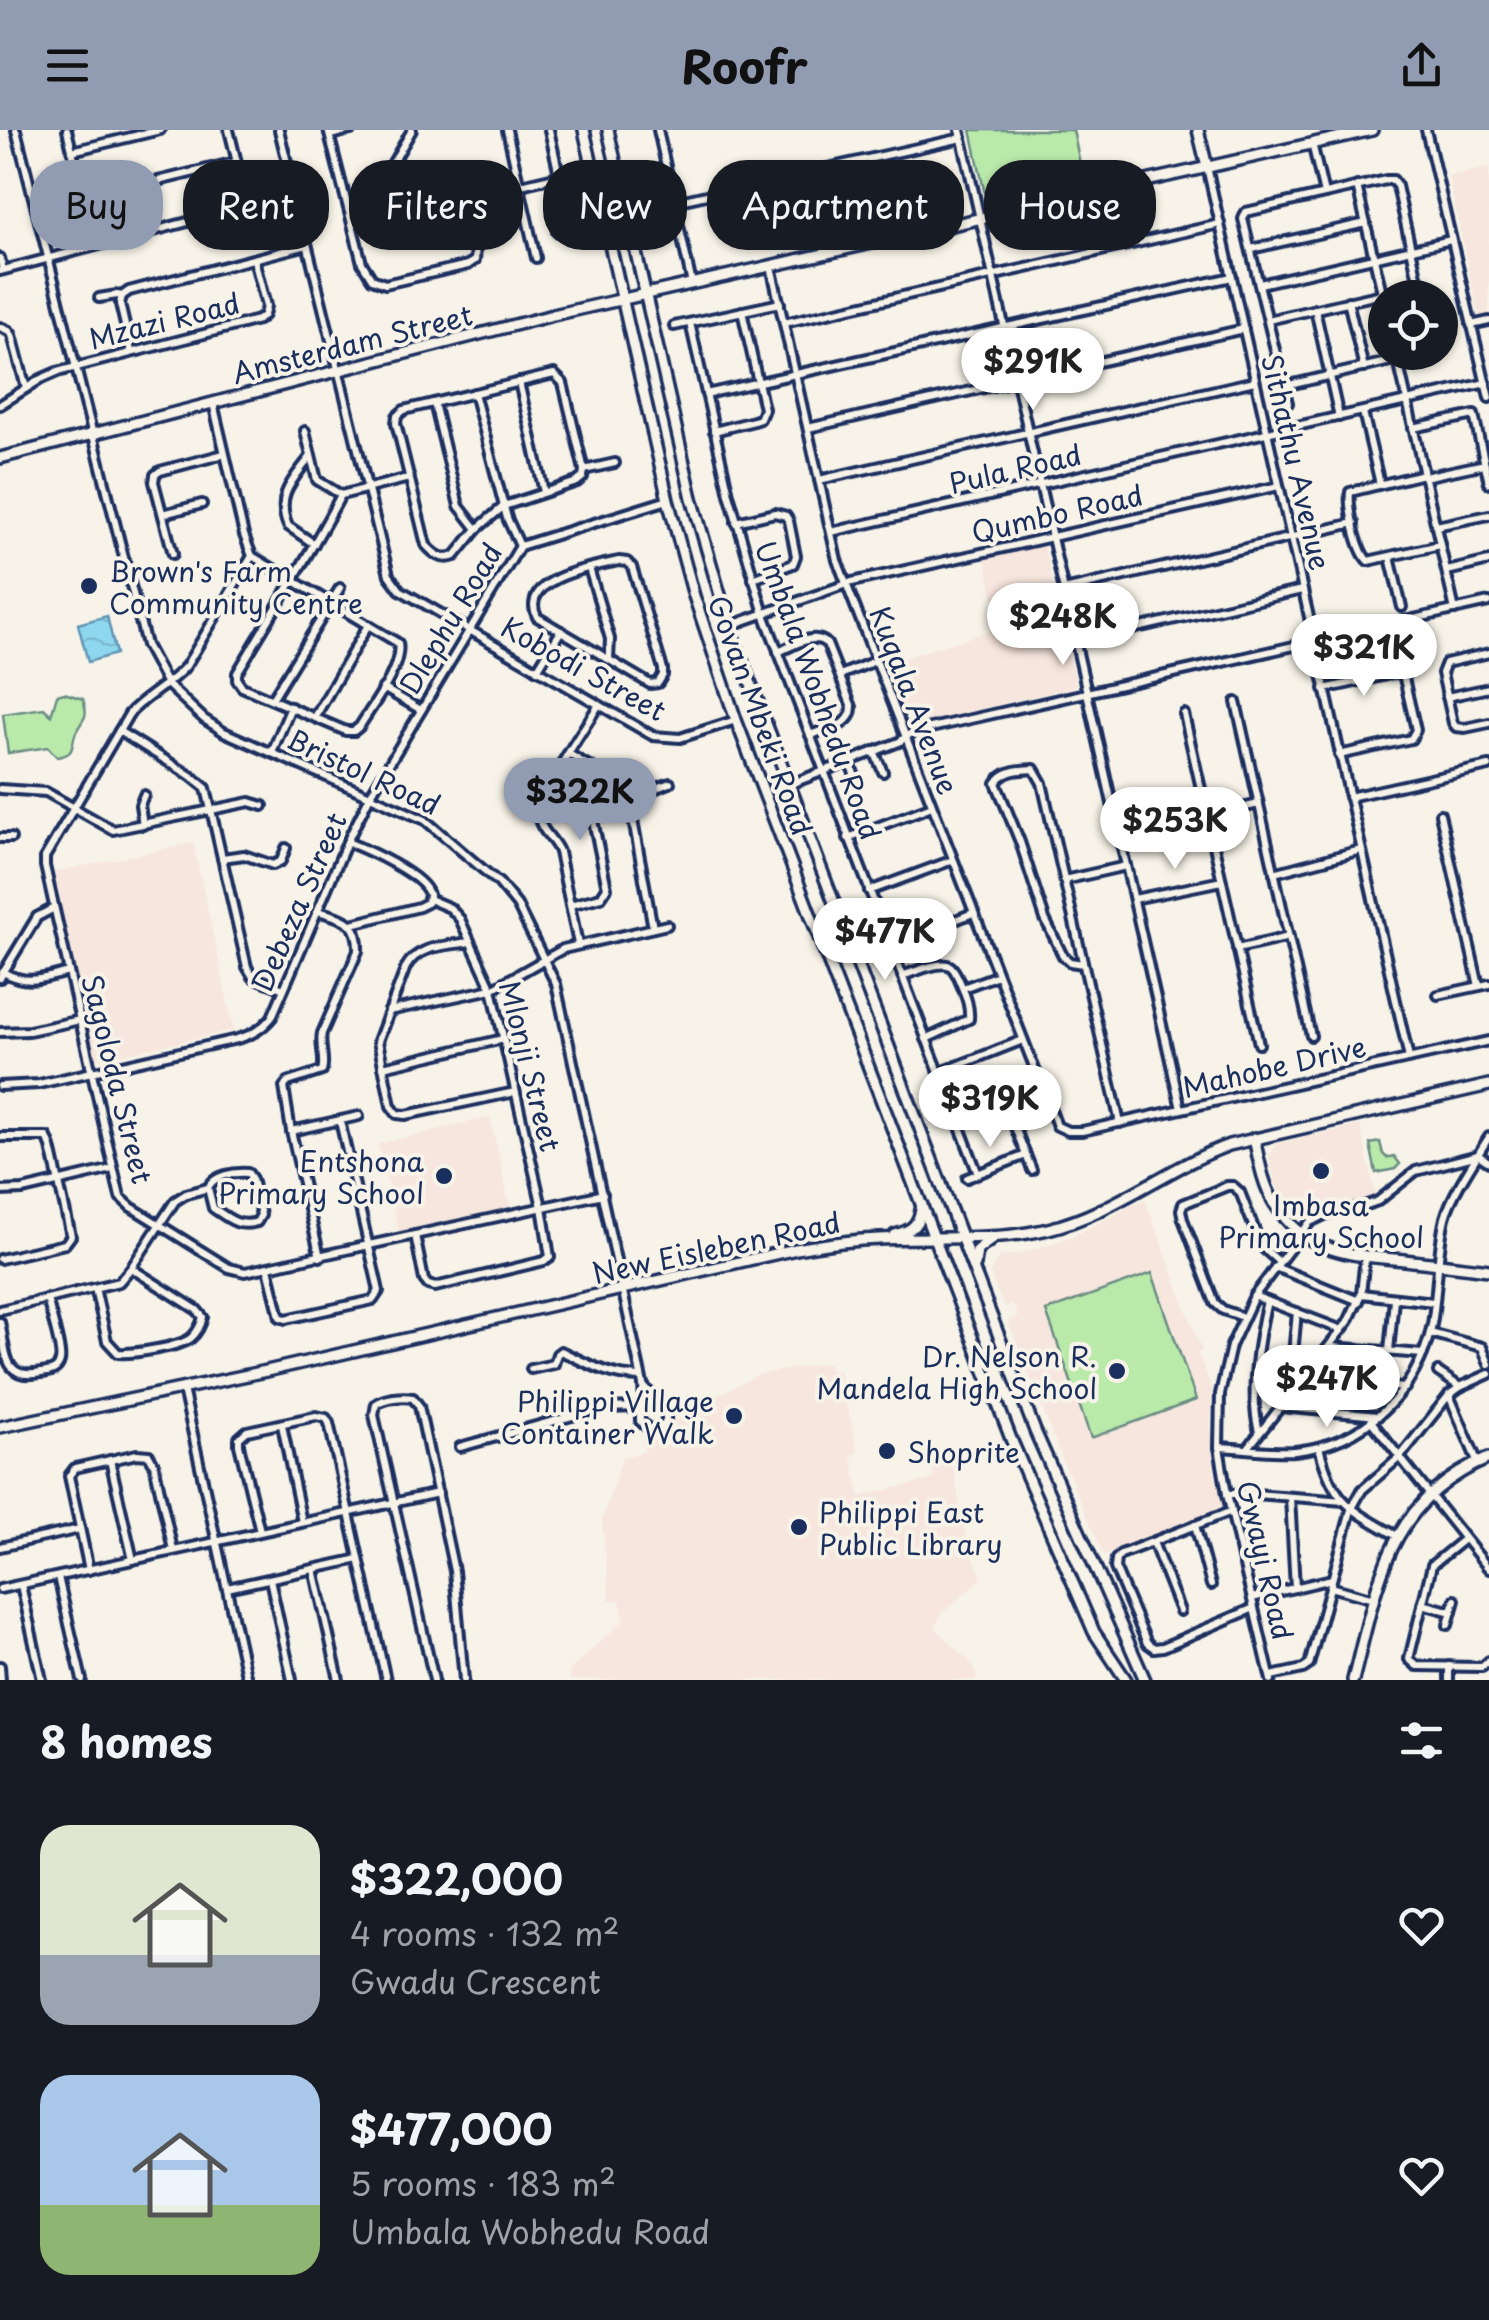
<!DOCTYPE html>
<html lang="en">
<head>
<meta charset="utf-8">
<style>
	:root { --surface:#171b24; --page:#20242c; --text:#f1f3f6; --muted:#9ea1a6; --accent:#919bb2 }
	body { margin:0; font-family:"Playpen Sans",sans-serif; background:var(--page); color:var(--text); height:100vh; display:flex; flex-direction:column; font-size:38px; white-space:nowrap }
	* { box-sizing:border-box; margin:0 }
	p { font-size:32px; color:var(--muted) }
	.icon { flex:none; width:55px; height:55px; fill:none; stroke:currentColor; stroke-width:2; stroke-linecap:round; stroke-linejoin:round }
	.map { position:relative; height:1550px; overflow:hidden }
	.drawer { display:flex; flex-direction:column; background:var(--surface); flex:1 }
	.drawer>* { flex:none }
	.guide { position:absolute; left:30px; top:30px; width:1430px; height:90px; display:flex; gap:20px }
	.controls { position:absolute; left:1368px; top:150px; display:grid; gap:20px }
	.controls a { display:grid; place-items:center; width:90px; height:90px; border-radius:50%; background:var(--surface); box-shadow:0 2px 8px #0004; font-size:50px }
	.price { position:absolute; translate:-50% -85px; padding:0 22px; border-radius:35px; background:#fff; color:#222; font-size:32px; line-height:65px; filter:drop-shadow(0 2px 5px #0008) }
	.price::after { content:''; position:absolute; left:50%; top:60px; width:30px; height:22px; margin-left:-15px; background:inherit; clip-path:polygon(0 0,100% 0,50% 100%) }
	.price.active { background:var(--accent); color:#111 }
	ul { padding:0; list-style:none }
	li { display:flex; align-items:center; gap:30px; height:250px; padding:0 40px }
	li span { display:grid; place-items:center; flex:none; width:280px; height:200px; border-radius:30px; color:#555 }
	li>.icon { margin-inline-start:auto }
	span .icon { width:120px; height:120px; fill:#fffc; stroke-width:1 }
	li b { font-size:42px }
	h2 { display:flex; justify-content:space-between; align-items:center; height:120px; padding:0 40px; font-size:42px }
	.chip { padding:0 35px; border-radius:40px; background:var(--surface); box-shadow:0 2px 8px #0004; font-size:35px; line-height:90px }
	.chip.active { background:var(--accent); color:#111 }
	header { display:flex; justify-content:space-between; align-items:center; height:130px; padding:0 40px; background:var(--accent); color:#111; font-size:45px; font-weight:700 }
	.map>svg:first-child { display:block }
</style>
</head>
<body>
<header><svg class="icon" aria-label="menu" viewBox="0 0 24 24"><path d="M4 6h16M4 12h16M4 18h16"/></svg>Roofr<svg class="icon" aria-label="share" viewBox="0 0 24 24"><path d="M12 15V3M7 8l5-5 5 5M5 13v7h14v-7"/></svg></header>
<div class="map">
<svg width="1489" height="1550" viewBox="0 0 1489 1550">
	<defs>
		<pattern id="water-waves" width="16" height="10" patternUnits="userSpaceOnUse" patternTransform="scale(2.5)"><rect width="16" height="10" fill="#8ed8ef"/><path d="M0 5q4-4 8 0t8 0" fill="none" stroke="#7abacf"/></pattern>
	</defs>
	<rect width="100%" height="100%" fill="#f7f3e8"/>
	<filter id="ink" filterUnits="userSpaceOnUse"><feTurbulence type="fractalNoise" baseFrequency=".01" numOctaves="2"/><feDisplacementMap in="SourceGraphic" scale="20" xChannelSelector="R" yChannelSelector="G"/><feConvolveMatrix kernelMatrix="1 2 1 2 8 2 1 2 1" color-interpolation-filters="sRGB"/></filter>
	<g filter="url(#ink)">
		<g fill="#f7e6dd">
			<path d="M1489 38V184L1479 186 1448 46Z"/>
			<path d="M1040 416 1045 419 1076 554 1074 557 924 592 905 583 886 533 1000 498 985 428Z"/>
			<path d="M193 713 234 900 101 929 95 926 54 742Z"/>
			<path d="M490 987 510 1077 399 1102 378 1014Z"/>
			<path d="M1360 995 1375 1062 1370 1070 1310 1084 1303 1090 1286 1074 1276 1055 1269 1027 1276 1014Z"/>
			<path d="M1145 1069 1202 1221 1198 1223 1212 1260 1210 1295 1213 1336 1222 1373 1220 1379 1104 1425 1062 1329 1008 1191 1018 1186 1013 1174 1004 1177 990 1143 999 1127 1020 1124 1073 1106Z"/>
			<path d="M828 1233 829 1240 839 1241 858 1323 851 1325 860 1366 934 1349 932 1338 946 1335 953 1337 966 1406 982 1449 941 1484 935 1497 974 1537 977 1550H570L569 1541 624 1490 620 1470H610L602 1391 622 1327 645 1322 641 1310 663 1304 665 1297 691 1279 760 1244Z"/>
		</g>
		<g fill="#baeaaa" stroke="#6a8c84" stroke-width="2.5">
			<path d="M971 0H1073L1083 48 1079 55 993 74 986 69Z"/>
			<path d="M64 563 83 569C89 589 84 586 76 602 70 616 77 624 57 627L48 617 8 623 3 584 44 578 51 585 57 565Z"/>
			<path d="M1380 1012 1383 1024 1387 1028 1394 1026 1400 1034 1395 1039 1376 1043 1370 1014Z"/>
			<path d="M1152 1143 1196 1270 1091 1308 1046 1181Z"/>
		</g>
		<path fill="url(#water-waves)" stroke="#6094b5" stroke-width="2.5" d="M107 486 116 524 88 532 78 494Z"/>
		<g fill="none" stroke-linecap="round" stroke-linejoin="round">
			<g stroke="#1b2f5e" stroke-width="14">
				<g id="minor">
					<path d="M16 0 146 515 167 554 204 589 224 602 425 690 499 753 517 775 556 854 643 1254 644 1275"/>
					<path d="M67 0 81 57 85 63 92 67 236 32"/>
					<path d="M229 0 248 77"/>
					<path d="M279 0 389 445 400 460 653 606 680 608 736 590"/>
					<path d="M328 0 362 133 372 149 385 154 468 135 475 130C478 109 464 90 468 70L474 66 559 46"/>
					<path d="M507 0 536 128"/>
					<path d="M549 0 571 98 557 102"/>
					<path d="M658 0 692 154"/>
					<path d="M960 0 1181 979"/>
					<path d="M1426 0 1489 268"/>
					<path d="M330 5 351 0"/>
					<path d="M1312 13 1324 64"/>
					<path d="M72 21 160 0"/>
					<path d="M1207 37 1409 928"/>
					<path d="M1357 56 1385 175"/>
					<path d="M675 72 962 8"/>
					<path d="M349 78 371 70 412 0"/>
					<path d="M1251 119 1366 93"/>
					<path d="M0 128 3 140"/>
					<path d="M771 136 837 430 1057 996 1068 1001H1082L1489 911"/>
					<path d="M0 141 295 64"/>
					<path d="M1260 154 1451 110"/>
					<path d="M99 168 117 165 122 166"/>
					<path d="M1348 171 1364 238"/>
					<path d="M1315 179 1339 287"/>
					<path d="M1268 190 1382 164"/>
					<path d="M690 193 729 364 764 484 978 1044"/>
					<path d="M784 193 1220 94"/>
					<path d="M1471 195 1489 191"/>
					<path d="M674 196 780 173"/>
					<path d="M0 197 9 201 12 205 26 258"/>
					<path d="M131 221 120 174 122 166 129 161 307 115"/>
					<path d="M1396 222 1455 480"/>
					<path d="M554 244 563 253 584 340 583 347 577 352 504 376 477 399 455 426C442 431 434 424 426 415L396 293 397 286 404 280Z"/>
					<path d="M519 252 544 362"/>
					<path d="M1285 256 1429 222"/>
					<path d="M474 263 507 388 520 416"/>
					<path d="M706 264 1232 147"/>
					<path d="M213 273 244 405 252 426 398 513C403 537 372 576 360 596L354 601H346L242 557 237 550V543C272 484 309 426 341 365L409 348"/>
					<path d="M434 273 459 376 477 399"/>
					<path d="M1288 273 1243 89 1246 82 1386 50H1393L1397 56 1422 168"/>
					<path d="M0 275 41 249 57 242 258 190 264 185 266 176 254 129"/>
					<path d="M1363 282 1380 354"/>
					<path d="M808 298 1244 199"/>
					<path d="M1413 298 1474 285 1489 353"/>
					<path d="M305 301 317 350 341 365"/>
					<path d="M714 301 754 291 760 289 764 279 742 181"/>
					<path d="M311 326C293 350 275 365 288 396L314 414"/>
					<path d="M584 340 615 333"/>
					<path d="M1423 344 1350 362C1348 378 1357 420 1368 431L1440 415"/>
					<path d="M1424 347 1485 334"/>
					<path d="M819 350 1255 251"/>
					<path d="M163 384 202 374"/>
					<path d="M736 392 775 383 786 386 789 391 796 426 793 434 753 449"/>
					<path d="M1436 396 1489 385"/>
					<path d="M831 402 1486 253"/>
					<path d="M173 424 154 352 155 345 160 341 224 324"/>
					<path d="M252 426 186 536C170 555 146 565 129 584L45 727V736L120 1067 131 1077 229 1138 245 1142 603 1064"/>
					<path d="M1390 427 1402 477"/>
					<path d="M619 431 627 432 632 437 663 539V545L658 553 650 554 537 487C518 448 596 436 619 431Z"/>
					<path d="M589 438 610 509 609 529"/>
					<path d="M1447 441 1489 431"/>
					<path d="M1064 460 1354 393"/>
					<path d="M729 496 852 452 1279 356"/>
					<path d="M1076 512 1302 460"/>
					<path d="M778 522C793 516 814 501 827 514L852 577C852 597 826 599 810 605"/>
					<path d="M1489 523 1446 533 1442 543 1453 593 1456 597 1465 598 1489 593"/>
					<path d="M537 540 561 501"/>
					<path d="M840 545 875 531"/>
					<path d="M383 558 421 580"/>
					<path d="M1324 559 1396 543 1403 544 1416 600 1411 609 1339 625"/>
					<path d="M1447 567 1489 558"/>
					<path d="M272 569 340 458"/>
					<path d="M1236 572 1311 906"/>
					<path d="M1184 584 1259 914"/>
					<path d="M315 587 368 495"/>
					<path d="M119 601 191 646 206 658 247 837 253 847 284 859"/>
					<path d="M874 621 883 642"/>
					<path d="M272 622 291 577"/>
					<path d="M569 624 621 655 628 663 653 798"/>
					<path d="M849 631 857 651"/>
					<path d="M788 655 899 612 913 602 1489 472"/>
					<path d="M549 657 586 679 593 690 607 758 601 767 570 775"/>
					<path d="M0 659 46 662 113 700 250 672 263 676"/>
					<path d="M1349 667 1489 636"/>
					<path d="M630 668 670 653"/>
					<path d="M1440 684 1479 856"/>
					<path d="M1207 686 1259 674"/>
					<path d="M143 695 140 675 144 665"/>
					<path d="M0 708H11"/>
					<path d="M848 708 932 676"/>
					<path d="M347 712C365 719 425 745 429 765 429 768 427 770 427 773L419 777 352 794"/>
					<path d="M222 728 244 725 273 735 281 731 286 718"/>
					<path d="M1274 743 1361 720"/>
					<path d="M1064 750 1126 736"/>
					<path d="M869 761 953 730"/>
					<path d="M1134 769 1222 751"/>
					<path d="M318 781C344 789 359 790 358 821L322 903C319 916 326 929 322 941L288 952 284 957 291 1001 320 1127"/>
					<path d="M469 812C447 816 418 815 406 837L378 911 391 976 397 984 406 985 515 962"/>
					<path d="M578 814 559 722C555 710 541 701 539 689 535 669 586 596 598 576"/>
					<path d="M890 816 973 783"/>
					<path d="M1237 819 1289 807"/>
					<path d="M1083 834 1070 832 1063 826 1045 789 1020 712 996 653C1004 640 1019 640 1034 639L1042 653 1120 993"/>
					<path d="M3 842C28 856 43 848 69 842"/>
					<path d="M902 846C911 843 941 830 950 836 955 839 960 852 962 857 967 868 970 878 969 889L926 909"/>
					<path d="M0 848 37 787 54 778"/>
					<path d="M963 858 998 845"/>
					<path d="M1438 865 1489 854"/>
					<path d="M389 881 492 859 563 819 667 795"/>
					<path d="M0 902 29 901 80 890"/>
					<path d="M383 937 503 909"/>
					<path d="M939 943 1023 910"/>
					<path d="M0 956 39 954 237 909C252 905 262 899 272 887L347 712 371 664 520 416 668 370"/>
					<path d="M1000 960 1032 1040"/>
					<path d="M952 978 1036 946"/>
					<path d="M291 1001 359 986"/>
					<path d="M0 1007H47L51 1017 71 1106 65 1114 0 1129"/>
					<path d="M967 1048 1026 1025"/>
					<path d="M0 1061 23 1060 112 1039"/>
					<path d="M415 1105 424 1150 428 1155 435 1157 544 1131 550 1127 542 1077 492 859 460 789 450 778 429 769"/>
					<path d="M1275 1137 1359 1171"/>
					<path d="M268 1138 280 1187 286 1189 373 1170 379 1161 340 991"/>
					<path d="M95 1158 107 1211 118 1223C133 1224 180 1217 191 1208 198 1202 201 1195 203 1187L197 1180 131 1138"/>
					<path d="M1361 1164 1434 1172"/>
					<path d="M1254 1166 1342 1200"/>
					<path d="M0 1180 119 1152 131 1138 175 1071 186 1064 208 1058C214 1045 234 1042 248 1043L252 1049 261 1085 257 1092C238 1098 228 1088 213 1078L208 1058"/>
					<path d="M1243 1187 1223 1180 1215 1173 1183 1089 1181 1080 1183 1074 1227 1056H1233L1240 1062 1261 1116 1279 1132"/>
					<path d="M0 1192C7 1222 2 1251 41 1243 49 1242 58 1241 60 1231 63 1222 50 1181 47 1169"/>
					<path d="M1430 1203 1482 1217 1489 1234"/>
					<path d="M1331 1217 1423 1224"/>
					<path d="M1389 1221 1394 1169"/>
					<path d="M531 1239 554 1234 557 1224 561 1221C588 1234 611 1247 641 1247"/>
					<path d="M1438 1242 1460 1257"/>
					<path d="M1305 1249 1405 1258"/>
					<path d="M643 1255C653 1268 686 1296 649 1299L640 1291V1282L648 1273H658"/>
					<path d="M183 1259 247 1550"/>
					<path d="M1449 1265 1478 1333"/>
					<path d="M1289 1266 1297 1182"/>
					<path d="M1281 1277 1378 1286"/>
					<path d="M1371 1291 1489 1439"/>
					<path d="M282 1295 302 1392"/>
					<path d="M1259 1302C1249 1264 1258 1208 1267 1171"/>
					<path d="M460 1317 601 1278 642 1277"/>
					<path d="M1219 1317C1244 1318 1270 1323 1295 1321 1364 1314 1418 1262 1432 1194 1438 1159 1437 1122 1445 1088 1451 1065 1476 1028 1489 1007"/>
					<path d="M1319 1317C1333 1373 1350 1379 1397 1406"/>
					<path d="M1247 1319 1348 1192 1361 1164 1365 1127"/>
					<path d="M110 1330 133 1430"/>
					<path d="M1227 1364H1256L1344 1371"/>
					<path d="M1290 1367 1295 1458"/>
					<path d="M1232 1381 1121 1424 1116 1429 1115 1438 1147 1513 1154 1518 1163 1517 1254 1478"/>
					<path d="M1195 1395 1211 1455"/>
					<path d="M260 1401 239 1315V1308L247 1301 316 1286 326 1288 329 1293 386 1550"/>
					<path d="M1464 1409 1432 1435 1409 1529 1417 1536 1482 1537 1489 1531"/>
					<path d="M1153 1412 1180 1481"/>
					<path d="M0 1417 80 1399"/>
					<path d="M314 1439 339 1550"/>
					<path d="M89 1440 69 1346 75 1338 137 1324 149 1325 154 1334 173 1420"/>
					<path d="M58 1447 82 1550"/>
					<path d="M270 1449 292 1550"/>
					<path d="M21 1455 42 1550"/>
					<path d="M1330 1457 1374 1469"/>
					<path d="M227 1458 359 1429"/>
					<path d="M0 1459 438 1363"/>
					<path d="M1252 1468 1332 1449"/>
					<path d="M1422 1474 1452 1482"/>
					<path d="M1448 1495 1455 1470"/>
					<path d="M0 1536 1 1550"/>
					<path d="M1271 1546 1303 1539 1309 1535 1351 1380 1362 1360 1400 1327 1449 1265 1460 1257 1489 1244"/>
					<path d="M434 1550 374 1285 376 1274C385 1268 402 1266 413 1268L419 1276 454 1441 464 1550"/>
					<path d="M1271 1550 1227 1364 1219 1317 1220 1264 1231 1216 1254 1166 1310 1092 1327 1084 1361 1077 1378 1071 1416 1041 1478 1025 1489 1032"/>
					<path d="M1449 1550V1536"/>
				</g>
			</g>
			<g stroke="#1b2f5e" stroke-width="16">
				<g id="tertiary">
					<path d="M1198 0 1207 37"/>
					<path d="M0 328 553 185 1372 0"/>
					<path d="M1254 1008C1259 1031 1263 1055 1275 1074 1306 1124 1352 1125 1404 1130 1433 1133 1461 1137 1489 1140"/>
					<path d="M1353 1550C1378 1454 1386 1371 1489 1328"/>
				</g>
			</g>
			<g stroke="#1b2f5e" stroke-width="16">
				<g id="secondary">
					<path d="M584 0 668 370 694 466 736 590 1011 1309 1094 1502 1126 1550"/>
					<path d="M608 0 692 368 729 496 1035 1301 1145 1550"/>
					<path d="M895 1105C914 1100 919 1094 922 1075"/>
					<path d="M975 1135 977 1120 992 1109"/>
					<path d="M0 1297 271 1240 796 1119C824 1114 852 1110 880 1109 936 1106 993 1112 1048 1099 1114 1083 1166 1038 1229 1015L1489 955"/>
				</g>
			</g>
			<use href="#minor" stroke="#f7f3e8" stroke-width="6"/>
			<use href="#tertiary" stroke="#f7f3e8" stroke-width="9"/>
			<use href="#secondary" stroke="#f7f3e8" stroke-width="9"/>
		</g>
	</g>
	<g fill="#1b2f5e" stroke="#f7f3e8" stroke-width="4">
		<circle cx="89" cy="456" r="10"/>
		<circle cx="1321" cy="1041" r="10"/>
		<circle cx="444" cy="1046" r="10"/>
		<circle cx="1117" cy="1241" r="10"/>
		<circle cx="734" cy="1286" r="10"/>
		<circle cx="887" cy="1321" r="10"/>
		<circle cx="799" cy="1397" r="10"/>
	</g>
	<g text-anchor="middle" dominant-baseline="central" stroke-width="8" stroke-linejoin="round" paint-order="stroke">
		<g font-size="28" fill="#1b2f5e" stroke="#f7f3e8">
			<text transform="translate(164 190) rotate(-14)">Mzazi Road</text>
			<text transform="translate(352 213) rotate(-14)">Amsterdam Street</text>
			<text transform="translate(1297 332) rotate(77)">Sithathu Avenue</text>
			<text transform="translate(1015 338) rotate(-13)">Pula Road</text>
			<text transform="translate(1057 383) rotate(-13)">Qumbo Road</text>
			<text transform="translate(450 488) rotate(-59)">Dlephu Road</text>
			<text transform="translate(584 538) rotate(29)">Kobodi Street</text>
			<text transform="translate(819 560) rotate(70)">Umbala Wobhedu Road</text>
			<text transform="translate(915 570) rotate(69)">Kuqala Avenue</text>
			<text transform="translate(761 585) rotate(70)">Govan Mbeki Road</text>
			<text transform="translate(364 641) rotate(25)">Bristol Road</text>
			<text transform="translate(298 772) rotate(-66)">Debeza Street</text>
			<text transform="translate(531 936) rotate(76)">Mlonji Street</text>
			<text transform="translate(1274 936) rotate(-13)">Mahobe Drive</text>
			<text transform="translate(118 949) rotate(76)">Sagoloda Street</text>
			<text transform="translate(716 1117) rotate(-12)">New Eisleben Road</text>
			<text transform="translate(1266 1430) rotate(77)">Gwayi Road</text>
		</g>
		<g font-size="28" fill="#1b2f5e" stroke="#f7f3e8" text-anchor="start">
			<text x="109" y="440">Brown's Farm<tspan x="109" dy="32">Community Centre</tspan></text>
			<text x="424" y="1030" text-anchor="end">Entshona<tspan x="424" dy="32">Primary School</tspan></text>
			<text x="1321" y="1074" text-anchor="middle">Imbasa<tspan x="1321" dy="32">Primary School</tspan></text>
			<text x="1097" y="1225" text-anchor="end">Dr. Nelson R.<tspan x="1097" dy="32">Mandela High School</tspan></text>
			<text x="714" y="1270" text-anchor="end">Philippi Village<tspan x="714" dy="32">Container Walk</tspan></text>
			<text x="907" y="1321">Shoprite</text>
			<text x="819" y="1381">Philippi East<tspan x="819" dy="32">Public Library</tspan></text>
		</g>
	</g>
</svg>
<div class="controls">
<a><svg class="icon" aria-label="locate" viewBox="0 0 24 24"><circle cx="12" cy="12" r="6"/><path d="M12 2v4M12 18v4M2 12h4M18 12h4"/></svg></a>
</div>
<b class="price" style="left:1033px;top:283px">$291K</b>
<b class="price" style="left:1063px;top:538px">$248K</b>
<b class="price" style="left:1364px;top:569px">$321K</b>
<b class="price active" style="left:580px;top:713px">$322K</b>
<b class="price" style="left:1175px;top:742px">$253K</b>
<b class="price" style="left:885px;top:853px">$477K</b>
<b class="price" style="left:990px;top:1020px">$319K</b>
<b class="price" style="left:1327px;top:1300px">$247K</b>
<div class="guide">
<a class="chip active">Buy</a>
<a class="chip">Rent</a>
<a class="chip">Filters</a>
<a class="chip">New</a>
<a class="chip">Apartment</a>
<a class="chip">House</a>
</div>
</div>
<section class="drawer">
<h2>8 homes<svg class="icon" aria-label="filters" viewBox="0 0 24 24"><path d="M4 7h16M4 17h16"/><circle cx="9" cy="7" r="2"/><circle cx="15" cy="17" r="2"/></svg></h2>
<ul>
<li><span style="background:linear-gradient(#dfe7d0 65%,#9aa5b1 0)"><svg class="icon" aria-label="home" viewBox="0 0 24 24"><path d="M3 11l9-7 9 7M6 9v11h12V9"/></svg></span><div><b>$322,000</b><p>4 rooms · 132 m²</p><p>Gwadu Crescent</p></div><svg class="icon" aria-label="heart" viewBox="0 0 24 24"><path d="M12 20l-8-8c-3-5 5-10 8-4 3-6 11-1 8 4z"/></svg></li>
<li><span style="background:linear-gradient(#a9c7e8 65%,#8fb573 0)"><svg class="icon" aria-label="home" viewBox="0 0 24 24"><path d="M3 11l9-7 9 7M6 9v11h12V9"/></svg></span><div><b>$477,000</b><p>5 rooms · 183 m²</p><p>Umbala Wobhedu Road</p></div><svg class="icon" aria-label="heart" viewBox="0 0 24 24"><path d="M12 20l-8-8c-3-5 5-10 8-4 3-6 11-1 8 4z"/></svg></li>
</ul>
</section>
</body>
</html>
